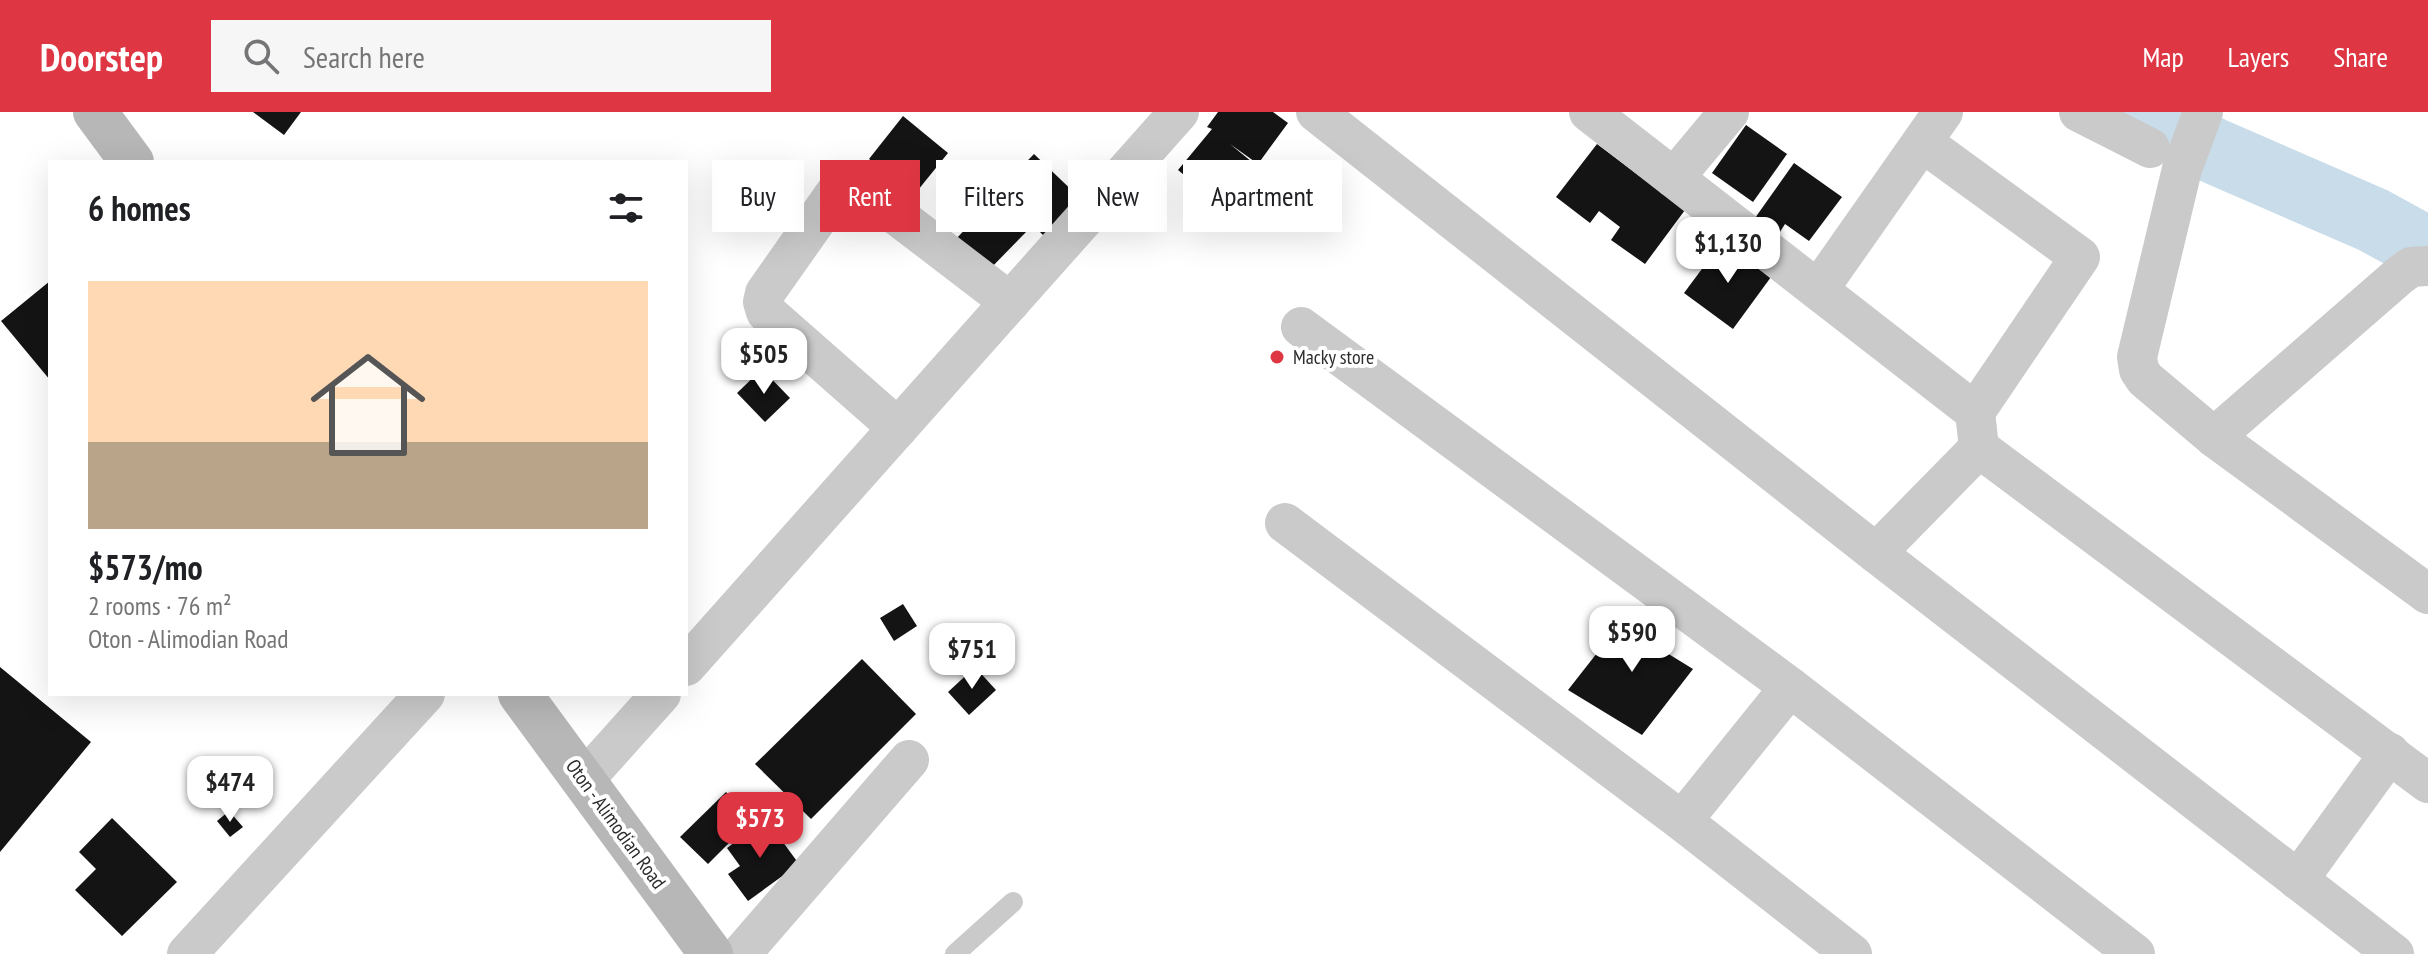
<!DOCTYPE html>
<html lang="en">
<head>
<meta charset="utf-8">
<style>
	:root { --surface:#fff; --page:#f6f6f6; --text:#202124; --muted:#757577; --line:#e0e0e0; --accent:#de3643 }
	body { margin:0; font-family:"PT Sans Narrow",sans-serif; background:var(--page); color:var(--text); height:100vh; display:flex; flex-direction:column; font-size:30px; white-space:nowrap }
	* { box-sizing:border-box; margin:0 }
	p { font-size:26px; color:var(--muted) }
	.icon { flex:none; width:44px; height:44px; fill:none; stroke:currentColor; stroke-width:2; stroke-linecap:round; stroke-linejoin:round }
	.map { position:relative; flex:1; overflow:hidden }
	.side { position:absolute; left:48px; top:48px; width:640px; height:536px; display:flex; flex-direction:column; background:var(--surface); border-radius:0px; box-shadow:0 8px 32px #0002 }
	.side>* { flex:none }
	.banner { position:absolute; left:712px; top:48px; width:760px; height:72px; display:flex; gap:16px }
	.price { position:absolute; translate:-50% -68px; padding:0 18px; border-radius:16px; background:#fff; color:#222; font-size:26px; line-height:52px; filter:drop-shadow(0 2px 4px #0008) }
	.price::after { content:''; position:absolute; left:50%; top:48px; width:24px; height:18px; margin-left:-12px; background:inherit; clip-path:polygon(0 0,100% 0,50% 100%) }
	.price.selected { background:var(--accent); color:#fff }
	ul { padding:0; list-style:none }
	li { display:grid; align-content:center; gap:16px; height:424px; padding:0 40px }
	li+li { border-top:2px solid var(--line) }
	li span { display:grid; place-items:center; height:248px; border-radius:0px; color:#555 }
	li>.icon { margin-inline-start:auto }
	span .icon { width:144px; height:144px; fill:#fffc; stroke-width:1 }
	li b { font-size:34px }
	h2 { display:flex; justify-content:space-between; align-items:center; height:96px; padding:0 40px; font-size:34px }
	.tag { padding:0 28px; border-radius:0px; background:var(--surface); box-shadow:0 8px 32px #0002; font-size:28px; line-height:72px }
	.tag.selected { background:var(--accent); color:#fff }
	header { display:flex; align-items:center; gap:48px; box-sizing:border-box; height:112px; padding:0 40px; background:var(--accent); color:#fff }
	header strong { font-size:38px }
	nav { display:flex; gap:44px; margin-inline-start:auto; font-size:28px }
	.search { width:560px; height:72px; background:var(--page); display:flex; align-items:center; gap:20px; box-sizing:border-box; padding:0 28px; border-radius:0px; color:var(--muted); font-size:30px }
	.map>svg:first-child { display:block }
</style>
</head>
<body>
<header>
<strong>Doorstep</strong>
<div class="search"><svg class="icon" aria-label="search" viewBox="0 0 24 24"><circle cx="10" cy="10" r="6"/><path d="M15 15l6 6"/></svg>Search here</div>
<nav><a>Map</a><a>Layers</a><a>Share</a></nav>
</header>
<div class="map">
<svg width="2428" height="842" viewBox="0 0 2428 842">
	<rect width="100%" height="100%" fill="#fff"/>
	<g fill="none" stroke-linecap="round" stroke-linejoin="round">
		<path stroke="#c8dce9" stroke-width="66" d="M2140 0 2212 38 2373 108 2428 138"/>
	</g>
	<g fill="#141414">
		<path d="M253 0H301L284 23Z"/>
		<path d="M1218 0H1273L1288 11 1258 52 1230 32 1263 59 1229 100 1178 58 1212 17 1207 15Z"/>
		<path d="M903 4 948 41 914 83 869 47Z"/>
		<path d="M1746 13 1787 42 1753 90 1712 61Z"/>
		<path d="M1597 32 1685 98 1645 152 1611 128 1620 115 1599 99 1590 111 1556 85Z"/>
		<path d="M1034 42 1082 88 1045 125 998 79Z"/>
		<path d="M1794 51 1842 85 1809 129 1785 112 1778 123 1755 106Z"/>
		<path d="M996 85 1029 117 987 160 954 129Z"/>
		<path d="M1722 130 1771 165 1733 217 1684 181Z"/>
		<path d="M50 169V268L1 209Z"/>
		<path d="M762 257 790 286 765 310 737 281Z"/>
		<path d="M903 492 917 514 894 529 880 506Z"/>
		<path d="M1654 498 1671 508 1654 533 1693 557 1642 623 1568 578 1626 504 1639 517Z"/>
		<path d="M862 547 916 602 811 707 755 652Z"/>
		<path d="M0 555 91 630 0 740Z"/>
		<path d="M975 555 996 578 969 603 948 580Z"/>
		<path d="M726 680 753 707 708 752 680 725Z"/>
		<path d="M229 699 243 715 230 725 217 709Z"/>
		<path d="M112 706 177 770 122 824 75 778 96 757 79 740Z"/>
		<path d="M766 707 799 752 748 789 728 762 740 754 727 736Z"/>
	</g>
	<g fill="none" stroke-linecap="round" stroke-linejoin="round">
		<path stroke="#cacaca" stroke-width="20" d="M955 842 1013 790"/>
		<g stroke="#cacaca" stroke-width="40">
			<path d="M1316 0 1876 441 2394 842"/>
			<path d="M1589 0 1975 300 1979 336 2428 671"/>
			<path d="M2079 0 2150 36"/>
			<path d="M2203 0 2182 57 2137 245 2139 258 2145 267 2214 325 2428 482"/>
			<path d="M1922 30 2080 145 1975 300"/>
			<path d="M1674 66 1729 0"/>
			<path d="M1818 178 1943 0"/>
			<path d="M1301 215 1790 575 2135 842"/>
			<path d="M898 316 766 200 763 190 765 181 841 73 848 70 857 73 1010 190"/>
			<path d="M2214 325 2400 163 2411 155 2428 154"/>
			<path d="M1285 411 1682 709 1852 842"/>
			<path d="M1876 441 1979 336"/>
			<path d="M686 554 1179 0"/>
			<path d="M583 669 661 582"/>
			<path d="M1682 709 1790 575"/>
			<path d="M2298 768 2390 641"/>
			<path d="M187 842 425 582"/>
			<path d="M741 842 909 648"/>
		</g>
		<g stroke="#b7b7b7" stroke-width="44">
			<path d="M95 0 132 50"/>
			<path d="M520 582 711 842"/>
		</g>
	</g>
	<circle fill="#de3643" stroke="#fff" stroke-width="3" cx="1277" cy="245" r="8"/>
	<g text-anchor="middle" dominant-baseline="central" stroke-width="8" stroke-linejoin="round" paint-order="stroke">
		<g font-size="20" fill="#2d2d2d" stroke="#fff" text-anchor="start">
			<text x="1293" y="245">Macky store</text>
		</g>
		<g font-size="20" fill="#2d2d2d" stroke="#fff">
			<text transform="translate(616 712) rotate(54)">Oton - Alimodian Road</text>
		</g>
	</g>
</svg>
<b class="price" style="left:1728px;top:173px">$1,130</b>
<b class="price" style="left:764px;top:284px">$505</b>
<b class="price" style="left:1632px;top:562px">$590</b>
<b class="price" style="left:972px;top:579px">$751</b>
<b class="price" style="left:230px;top:712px">$474</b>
<b class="price selected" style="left:760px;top:748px">$573</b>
<div class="banner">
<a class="tag">Buy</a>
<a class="tag selected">Rent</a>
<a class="tag">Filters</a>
<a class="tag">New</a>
<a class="tag">Apartment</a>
</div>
<section class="side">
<h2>6 homes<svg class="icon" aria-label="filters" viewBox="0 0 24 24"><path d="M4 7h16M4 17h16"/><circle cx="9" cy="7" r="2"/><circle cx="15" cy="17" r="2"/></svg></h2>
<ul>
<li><span style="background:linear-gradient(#ffd9b3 65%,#b9a48a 0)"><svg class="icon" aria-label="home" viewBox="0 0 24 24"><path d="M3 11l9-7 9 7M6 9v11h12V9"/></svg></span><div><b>$573/mo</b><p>2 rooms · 76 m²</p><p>Oton - Alimodian Road</p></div></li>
</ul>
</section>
</div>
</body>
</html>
